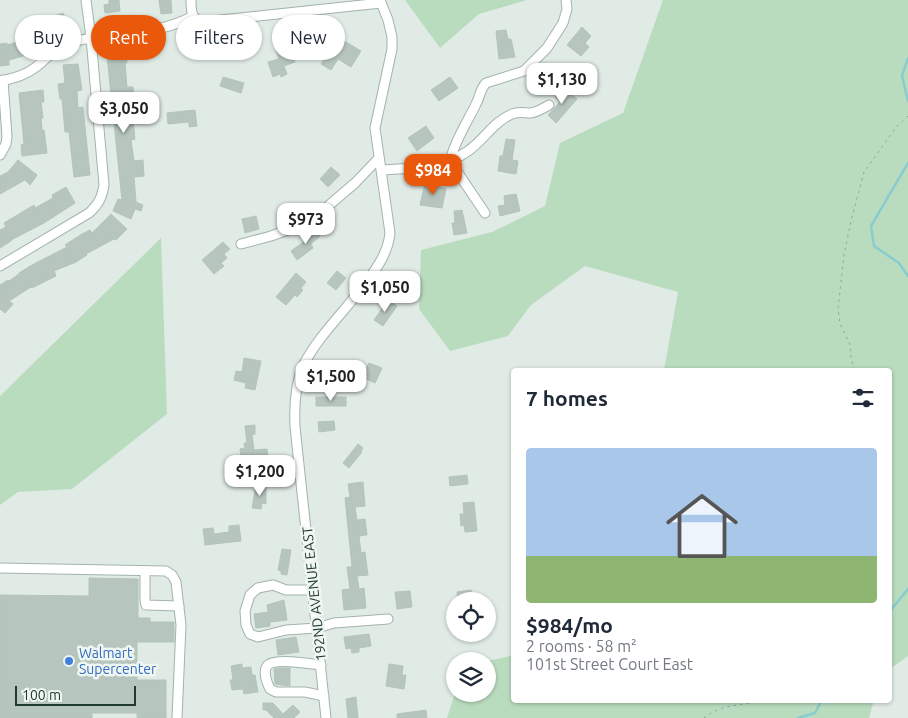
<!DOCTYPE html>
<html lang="en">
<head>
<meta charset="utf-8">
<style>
	:root { --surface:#fff; --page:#f6f6f7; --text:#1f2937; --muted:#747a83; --accent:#ea580c }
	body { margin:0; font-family:Ubuntu,sans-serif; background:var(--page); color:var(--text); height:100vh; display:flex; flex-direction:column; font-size:19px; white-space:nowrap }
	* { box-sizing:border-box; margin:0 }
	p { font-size:16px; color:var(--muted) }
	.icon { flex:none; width:28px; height:28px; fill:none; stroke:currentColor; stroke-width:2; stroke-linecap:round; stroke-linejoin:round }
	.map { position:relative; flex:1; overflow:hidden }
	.sheet { position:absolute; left:511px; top:368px; width:381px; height:335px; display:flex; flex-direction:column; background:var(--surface); border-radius:5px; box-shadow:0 1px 4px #0004 }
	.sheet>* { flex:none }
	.guide { position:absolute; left:15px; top:15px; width:421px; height:45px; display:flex; gap:10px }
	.tools { position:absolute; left:446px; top:592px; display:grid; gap:10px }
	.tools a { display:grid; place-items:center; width:50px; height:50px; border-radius:50%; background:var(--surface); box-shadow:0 1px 4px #0004; font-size:25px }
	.scale { position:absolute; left:15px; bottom:12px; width:121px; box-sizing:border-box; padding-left:5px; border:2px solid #213b31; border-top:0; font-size:14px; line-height:18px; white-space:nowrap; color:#213b31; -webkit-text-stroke:4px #f0f7f3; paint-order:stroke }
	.price { position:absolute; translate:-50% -42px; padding:0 11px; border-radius:10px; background:#fff; color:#222; font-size:16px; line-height:32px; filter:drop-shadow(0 1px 2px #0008) }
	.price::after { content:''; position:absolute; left:50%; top:30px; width:15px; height:11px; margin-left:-8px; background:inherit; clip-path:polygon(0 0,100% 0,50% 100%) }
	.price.active { background:var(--accent); color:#fff }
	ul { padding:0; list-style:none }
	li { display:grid; align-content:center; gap:10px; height:265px; padding:0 15px }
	li span { display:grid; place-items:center; height:155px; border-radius:5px; color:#555 }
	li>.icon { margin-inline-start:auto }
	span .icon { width:90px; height:90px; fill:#fffc; stroke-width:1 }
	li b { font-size:21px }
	h2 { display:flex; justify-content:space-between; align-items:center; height:60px; padding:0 15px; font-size:21px }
	.tag { padding:0 18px; border-radius:22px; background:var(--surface); box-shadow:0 1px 4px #0004; font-size:18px; line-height:45px }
	.tag.active { background:var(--accent); color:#fff }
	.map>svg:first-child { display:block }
</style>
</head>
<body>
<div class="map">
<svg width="908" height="718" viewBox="0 0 908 718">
	<rect width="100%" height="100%" fill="#e0ebe5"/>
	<g fill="#b9dcbf">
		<path d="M405 0H527L479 14 440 48Z"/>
		<path d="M663 0H908V656L890 669V370H664L678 292 585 266 531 305 508 336 450 351 419 309 421 250 492 232 545 206 560 143 623 113Z"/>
		<path d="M161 238 167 414 72 489 18 492 0 505V396Z"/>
		<path d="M514 655V700H874L869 718H447L455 693 488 694V661Z"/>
	</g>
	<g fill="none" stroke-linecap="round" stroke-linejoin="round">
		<g stroke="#89cccf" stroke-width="2.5">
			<path d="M908 58 902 76 908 101"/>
			<path d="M908 163 871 226 874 246 899 263 908 276"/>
			<path d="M890 611 908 589"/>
			<path d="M798 718 815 713 822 700"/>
		</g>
	</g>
	<g fill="#b6c5bd" stroke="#b3c4bb">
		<path d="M109 0H119L120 11 105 13 104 5 109 4Z"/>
		<path d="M159 0H171L172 13 161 14Z"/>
		<path d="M63 13 67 24 63 26 65 31 38 41 39 46 28 49 30 54 9 60V65L0 66V44L7 43V45L27 39 26 34 40 31 38 23 52 19 51 17Z"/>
		<path d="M582 27 591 36 585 43 589 47 581 56 567 45Z"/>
		<path d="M506 30 508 39H511L515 57 499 59 496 31Z"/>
		<path d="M341 39 361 51 351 67 338 59 331 70 321 64 329 52 332 54Z"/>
		<path d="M287 41 295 62 284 66 287 74 281 77 280 74 273 77 268 62 279 59 274 46Z"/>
		<path d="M126 50 127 63H125L127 87H133L136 119H133L135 139 131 140 134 161 143 160 144 176 134 177 136 202 143 205 141 211 135 209 131 219 113 211 118 199 122 200 107 56H113L112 52Z"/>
		<path d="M78 64 82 90 77 91 78 108 83 107 90 175 74 177 69 132H65L62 99H60L58 84 65 83 63 65Z"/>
		<path d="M223 77 244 83 241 93 220 86Z"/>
		<path d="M450 77 458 88 439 101 431 90Z"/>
		<path d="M563 87 577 99 556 123 548 115 560 102 555 97Z"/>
		<path d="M43 90 44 102H41L43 118H41L42 130H44L47 153 22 156 21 145 24 144 19 93Z"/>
		<path d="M195 110 197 126 189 127V122L168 124 167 113Z"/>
		<path d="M426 126 434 138 417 151 408 138Z"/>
		<path d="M506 139 515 140 512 160 518 161 516 174 498 171 500 156H503Z"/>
		<path d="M18 160 37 175 30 185 25 180 0 194V176L8 172Z"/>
		<path d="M331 167 340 175 328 187 320 179Z"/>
		<path d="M425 183 446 189 442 208 420 205Z"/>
		<path d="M66 187 75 203 44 223 11 240V241L0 248V230L6 227 4 223 34 205 35 208 53 198 52 195Z"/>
		<path d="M516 194 520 211 500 216 498 206 505 205 504 196Z"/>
		<path d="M462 210 467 233 454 235 452 223H455L454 211Z"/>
		<path d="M111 214 127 229 116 240 114 239 86 254 87 255 76 262 54 271 56 276 32 288 31 287 9 301 13 304 5 313 0 309V285L8 280 9 281 19 274V273L32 265 67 247 65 245 82 234 90 230 92 233Z"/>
		<path d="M256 216 259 229 245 233 242 219Z"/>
		<path d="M314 229 320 236 311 244 313 248 297 260 291 251 309 238 306 235Z"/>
		<path d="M223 242 230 249 224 254 227 258 221 263 224 266 214 274 202 260Z"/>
		<path d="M337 271 346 278 336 290 327 283Z"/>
		<path d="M296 273 306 282 301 288 303 290 297 297 295 295 286 305 276 297Z"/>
		<path d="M388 300 397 306 383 326 374 320Z"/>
		<path d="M244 358 261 361 255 390 245 388 246 383 234 380 236 371 242 372Z"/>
		<path d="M369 363 382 368 375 383 362 377Z"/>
		<rect x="316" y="397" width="30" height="9"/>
		<path d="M334 421 335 430 319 432 318 422Z"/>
		<path d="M255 425V434L252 435 254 450 267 449 269 466 259 468 258 462H255V456L241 457 240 449 245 448 244 443H247L245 426Z"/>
		<path d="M358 444 363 448 361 451 362 452 349 468 343 463Z"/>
		<path d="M467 475 468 484 450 486 449 477Z"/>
		<path d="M363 482 365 506 355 507 357 520 365 519 367 535 359 536 361 553 365 552 368 575 357 576 359 589 364 588 366 608 344 610 342 590 350 589 347 567H352L345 498 350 497 348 484Z"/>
		<path d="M256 485 266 487V504L262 503 261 509 252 508Z"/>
		<path d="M474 502 477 531 465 532 464 525 461 526 460 514H464L463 503Z"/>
		<path d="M239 525 241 541 205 545 203 529 213 528 214 534 229 532V526Z"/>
		<path d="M282 549 291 550 287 575 281 574V571L278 570Z"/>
		<path d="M89 578 138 579V618H150V622H174V642H137V680H166V718H137V713H92V718H0V595L89 596Z"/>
		<path d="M471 590 472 601H458L457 592Z"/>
		<path d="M410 591 412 607 397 609 395 592Z"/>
		<path d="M284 600 287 620 270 622V626L256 628 254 614 268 612 267 605Z"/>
		<path d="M369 634 371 646 359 648V652L352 653 351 648 346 649 344 637Z"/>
		<path d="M296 637 299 652 278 655 276 640Z"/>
		<path d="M242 664V668L251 667 252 675H255L258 692 244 694 243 689 232 690 230 680H233L231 666Z"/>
		<path d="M389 664 403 666 402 675H406L404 689 386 686Z"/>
		<path d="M277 668H290V686L275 684 274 669Z"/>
		<path d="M356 697 358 718H348L346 699Z"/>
		<path d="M263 703H273L283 714 293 705 300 712 294 718H274L266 710H263Z"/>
		<path d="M426 710 427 718H397V714Z"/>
	</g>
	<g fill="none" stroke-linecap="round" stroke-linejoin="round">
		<g stroke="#a3b3ab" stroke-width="11">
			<g id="minor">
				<path d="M191 0C191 10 191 19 202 22L381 3"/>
				<path d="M0 81C12 79 26 75 36 67 46 60 53 49 66 44 107 30 154 38 193 16"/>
				<path d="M0 155 6 144 7 137 3 80"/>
				<path d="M450 161C455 140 467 123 476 104 480 97 480 89 486 83L524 71 547 48 563 23 567 9 566 0"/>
				<path d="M450 161 485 213"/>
				<path d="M382 170C411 168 443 169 468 151 484 140 493 122 512 114 519 111 525 113 531 113 537 112 544 108 549 105"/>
				<path d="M241 244 271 236 296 227 313 219 355 183 379 158"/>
				<path d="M0 266 89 213C99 204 102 197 104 185L91 38 86 0"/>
				<path d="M0 568 166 571 172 575 176 582 181 625 177 718"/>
				<path d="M145 571V600L146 605 179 606"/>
				<path d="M313 590H286L273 585 258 588 250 595 245 611 246 625 250 634 258 637 286 630 317 628 334 623 388 619"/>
				<path d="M321 665C310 664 273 657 267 666 263 672 267 683 270 689L276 692H305L324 696"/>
				<path d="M326 718 295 427C294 406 295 385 303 366 318 336 345 311 365 284 377 268 388 253 390 233L375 128 392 49V37L388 20 380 0"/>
			</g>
		</g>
		<g stroke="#81ae9b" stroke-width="1" stroke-dasharray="2.5 4" stroke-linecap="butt">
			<path d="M855 370 851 359 850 344 840 324 838 309 844 255 851 221 864 172 897 126 908 116"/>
			<path d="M704 718C725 702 739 707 763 700"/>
		</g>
		<use href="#minor" stroke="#fff" stroke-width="9"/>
	</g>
	<circle fill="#3f7fe0" stroke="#f0f7f3" stroke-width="2" cx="69" cy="661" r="5"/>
	<g text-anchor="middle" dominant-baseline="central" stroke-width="5" stroke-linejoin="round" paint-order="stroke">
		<g font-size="14" fill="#213b31" stroke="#f0f7f3">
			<text transform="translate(314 594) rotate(-96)">192ND AVENUE EAST</text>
		</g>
		<g font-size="14" fill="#366cbe" stroke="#f0f7f3" text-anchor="start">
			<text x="79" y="653">Walmart<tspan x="79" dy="16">Supercenter</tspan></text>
		</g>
	</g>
</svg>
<div class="tools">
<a><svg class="icon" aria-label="locate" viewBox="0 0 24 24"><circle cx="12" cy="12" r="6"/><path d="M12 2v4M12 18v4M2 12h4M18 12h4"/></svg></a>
<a><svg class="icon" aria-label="layers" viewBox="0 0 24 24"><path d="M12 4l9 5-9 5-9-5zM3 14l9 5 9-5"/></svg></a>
</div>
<div class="scale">100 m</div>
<b class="price" style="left:562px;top:105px">$1,130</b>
<b class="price" style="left:124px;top:134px">$3,050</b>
<b class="price active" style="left:433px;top:196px">$984</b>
<b class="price" style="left:306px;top:245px">$973</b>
<b class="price" style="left:385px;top:313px">$1,050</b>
<b class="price" style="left:331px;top:402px">$1,500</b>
<b class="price" style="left:260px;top:497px">$1,200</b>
<div class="guide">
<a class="tag">Buy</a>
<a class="tag active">Rent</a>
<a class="tag">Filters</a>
<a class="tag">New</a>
</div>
<section class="sheet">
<h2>7 homes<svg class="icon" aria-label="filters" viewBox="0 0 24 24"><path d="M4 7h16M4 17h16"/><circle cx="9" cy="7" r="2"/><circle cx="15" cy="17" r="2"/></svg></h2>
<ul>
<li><span style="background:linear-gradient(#a9c7e8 70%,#8fb573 0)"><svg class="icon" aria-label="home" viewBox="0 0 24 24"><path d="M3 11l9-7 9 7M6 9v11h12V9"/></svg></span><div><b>$984/mo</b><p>2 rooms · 58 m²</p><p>101st Street Court East</p></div></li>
</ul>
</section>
</div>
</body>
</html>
